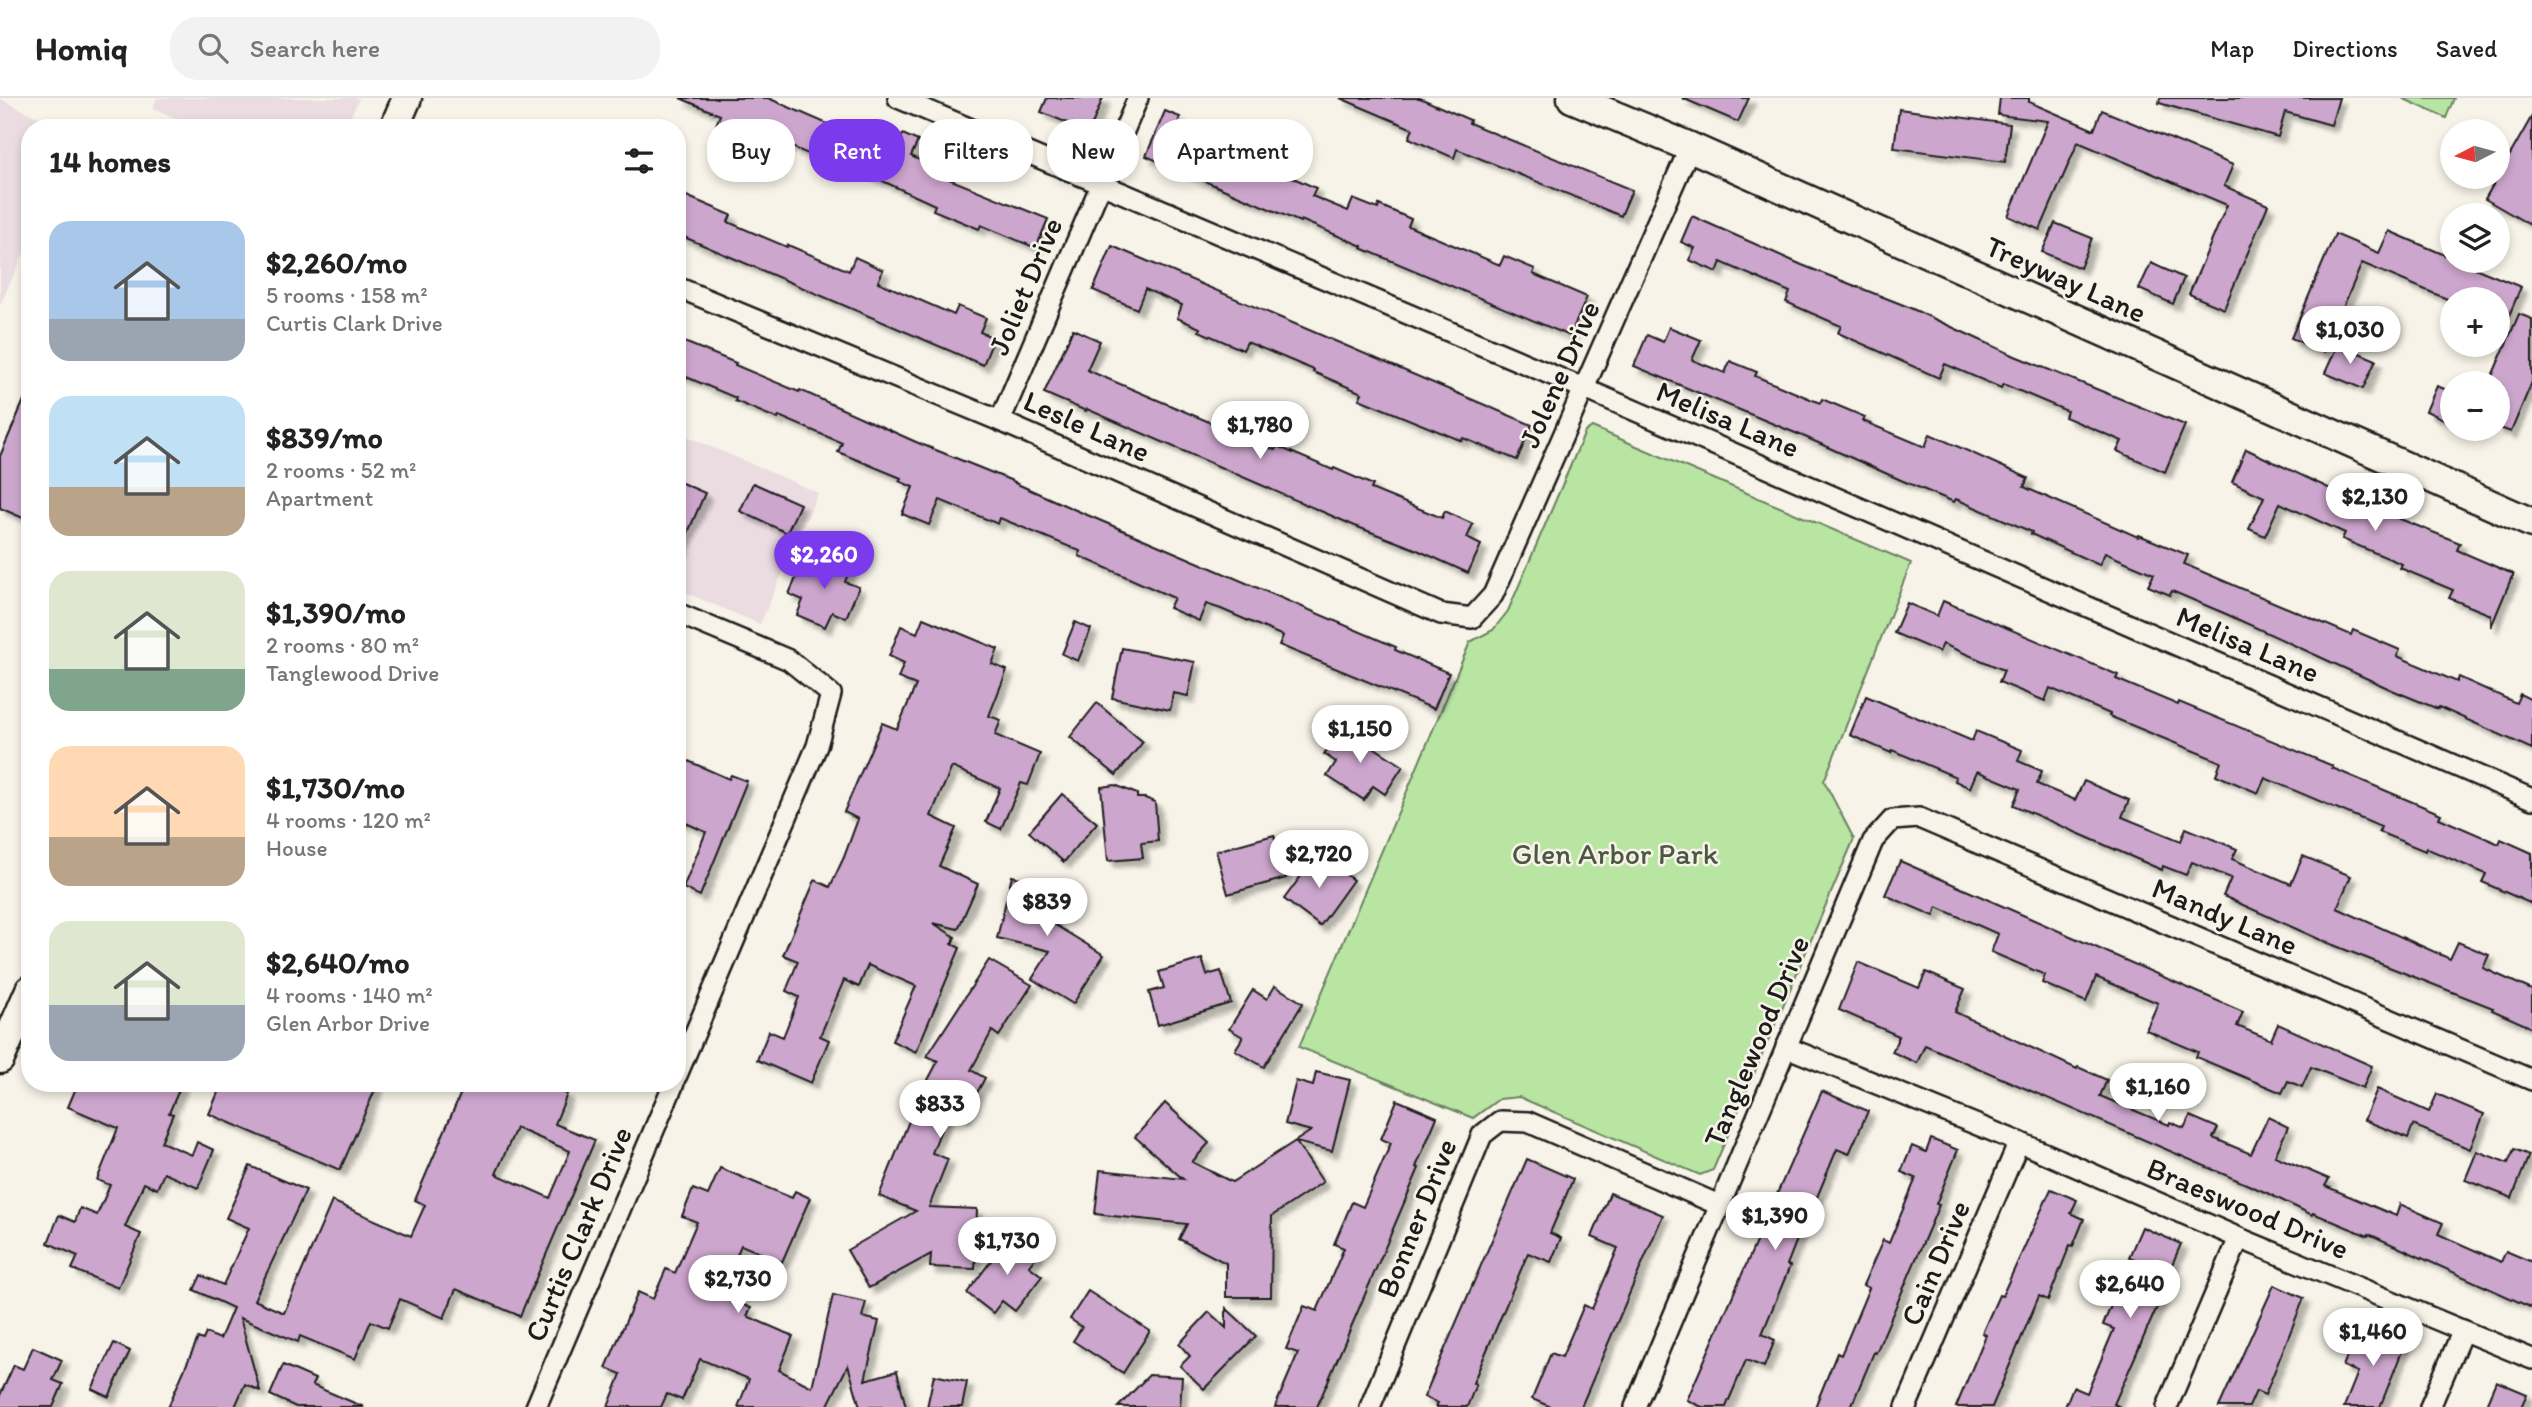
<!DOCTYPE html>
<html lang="en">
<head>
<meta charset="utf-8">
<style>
	:root { --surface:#fff; --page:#f2f2f2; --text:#222; --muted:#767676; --line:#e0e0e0; --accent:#7c3aed }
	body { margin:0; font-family:Itim,sans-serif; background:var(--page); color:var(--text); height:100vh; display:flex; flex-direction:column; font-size:26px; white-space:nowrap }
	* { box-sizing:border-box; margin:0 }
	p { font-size:23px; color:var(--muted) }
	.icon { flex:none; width:38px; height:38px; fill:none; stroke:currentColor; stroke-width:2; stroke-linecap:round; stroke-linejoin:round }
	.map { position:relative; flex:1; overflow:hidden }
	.side { position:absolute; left:21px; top:21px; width:665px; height:973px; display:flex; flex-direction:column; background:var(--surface); border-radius:28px; box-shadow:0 4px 10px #0003 }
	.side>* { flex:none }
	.top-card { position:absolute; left:707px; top:21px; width:665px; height:63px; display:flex; gap:14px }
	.needle { width:46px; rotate:264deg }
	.controls { position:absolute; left:2440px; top:21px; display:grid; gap:14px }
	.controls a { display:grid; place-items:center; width:70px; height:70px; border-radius:50%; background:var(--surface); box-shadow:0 4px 10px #0003; font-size:35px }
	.price { position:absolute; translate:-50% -60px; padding:0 16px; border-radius:24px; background:#fff; color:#222; font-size:23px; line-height:46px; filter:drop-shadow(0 2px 4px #0008) }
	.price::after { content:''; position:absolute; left:50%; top:42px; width:21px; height:16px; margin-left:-10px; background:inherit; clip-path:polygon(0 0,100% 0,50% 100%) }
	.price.on { background:var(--accent); color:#fff }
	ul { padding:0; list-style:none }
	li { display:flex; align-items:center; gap:21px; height:175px; padding:0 28px }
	li span { display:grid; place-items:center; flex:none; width:196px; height:140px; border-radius:21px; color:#555 }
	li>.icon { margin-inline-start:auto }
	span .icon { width:84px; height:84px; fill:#fffc; stroke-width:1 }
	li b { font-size:30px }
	h2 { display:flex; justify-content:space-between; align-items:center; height:84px; padding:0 28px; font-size:30px }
	.pill { padding:0 24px; border-radius:28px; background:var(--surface); box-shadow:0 4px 10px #0003; font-size:24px; line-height:63px }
	.pill.on { background:var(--accent); color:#fff }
	header { display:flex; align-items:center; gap:42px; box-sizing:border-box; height:98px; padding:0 35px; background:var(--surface); border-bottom:2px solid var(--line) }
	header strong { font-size:33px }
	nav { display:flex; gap:38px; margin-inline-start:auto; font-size:24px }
	.search { width:490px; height:63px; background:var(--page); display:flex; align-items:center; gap:18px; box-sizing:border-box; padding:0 24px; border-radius:28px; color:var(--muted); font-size:26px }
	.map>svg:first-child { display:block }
</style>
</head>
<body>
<header>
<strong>Homiq</strong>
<div class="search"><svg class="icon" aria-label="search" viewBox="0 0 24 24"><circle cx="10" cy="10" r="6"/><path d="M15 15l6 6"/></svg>Search here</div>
<nav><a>Map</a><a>Directions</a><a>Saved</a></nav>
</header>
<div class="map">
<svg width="2532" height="1309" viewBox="0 0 2532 1309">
	<defs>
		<filter id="shadow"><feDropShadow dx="6" dy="6" stdDeviation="2" flood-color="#0004"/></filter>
	</defs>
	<rect width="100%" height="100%" fill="#f7f3e8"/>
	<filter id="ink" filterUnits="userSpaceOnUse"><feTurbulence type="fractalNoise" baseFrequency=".0143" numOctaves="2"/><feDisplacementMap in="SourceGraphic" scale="14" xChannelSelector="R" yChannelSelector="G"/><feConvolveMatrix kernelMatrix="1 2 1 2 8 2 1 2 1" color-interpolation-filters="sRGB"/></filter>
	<g filter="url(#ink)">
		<g fill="#eadce0">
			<path d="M157 0H359L346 30H199L153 11Z"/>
			<path d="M0 1 61 30H30V142L0 207Z"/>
			<path d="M677 334 818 395 760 526 677 491Z"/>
		</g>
		<g fill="#b9e5a3" stroke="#6a8060" stroke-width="2">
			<path d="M2402 0H2454L2446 20Z"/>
			<path d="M1592 329 1911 465 1824 683 1854 741 1713 1072 1700 1077 1519 999 1499 1001 1473 1020 1299 949 1470 544 1493 532 1508 513 1585 334Z"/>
		</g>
		<g fill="#cda6cd" stroke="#1c1c1c" stroke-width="2" fill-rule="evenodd" filter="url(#shadow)">
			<path d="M680 0H768L894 55 903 36 918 43 911 58 941 72 939 77 1048 121 1036 150 981 127 979 131 933 112 935 107 876 80 821 58 820 61 749 31 745 39 716 27 720 17Z"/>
			<path d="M1047 0H1103L1089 34 1041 14Z"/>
			<path d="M1340 0H1420L1470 22 1469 25 1632 92 1621 118 1457 51 1454 60 1409 40 1413 31Z"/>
			<path d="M1682 0H1749L1738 24Z"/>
			<path d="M2000 0H2029V4L2094 32 2102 12 2233 67 2224 88 2268 107 2224 211 2189 196 2227 107 2078 44 2040 132 2008 118 2048 23 1998 17Z"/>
			<path d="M2160 0H2339L2331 27 2285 14 2278 39 2159 5Z"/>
			<path d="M1899 11 2010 26 2005 64 1894 50Z"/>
			<path d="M1165 13 1180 19 1174 34 1230 58 1237 43 1267 56 1262 66 1316 90 1312 98 1348 113 1353 101 1378 111 1379 107 1411 121 1408 128 1500 167 1504 158 1535 171 1533 176 1587 199 1570 238 1361 150 1362 148 1301 122 1300 124 1146 58Z"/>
			<path d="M2532 18V128L2485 101Z"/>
			<path d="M677 94 731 117 728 124 787 149 788 147 849 173 855 159 883 172 878 184 954 217 958 208 986 220 980 234 994 240 983 267 677 136Z"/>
			<path d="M1692 118 1802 167 1906 208 2015 258 2185 327 2165 374 2117 353 2122 343 2065 319 2067 313 2003 286 2001 290 1945 266 1939 280 1838 235 1841 228 1786 204 1790 194 1721 164 1717 174 1689 162 1695 150 1681 144Z"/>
			<path d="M2055 125 2092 140 2080 170 2042 154Z"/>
			<path d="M2389 133 2452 160V163H2458L2521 189 2498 244 2497 201H2447L2362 165 2324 254 2291 240 2335 136 2379 155Z"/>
			<path d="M1112 148 1532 327 1517 362 1463 340 1462 343 1359 301 1362 295 1313 274 1314 272 1247 244 1243 252 1199 233 1200 230 1177 220 1182 207 1145 191 1137 211 1093 192Z"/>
			<path d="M2151 165 2184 180 2173 206 2139 191Z"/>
			<path d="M2519 216 2532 221V284L2511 334 2497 329V285H2489Z"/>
			<path d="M1669 229 1701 242 1692 262 1725 275 1730 263 1757 274 1755 278 1820 305 1822 301 1865 319 1863 323 1925 349 1930 336 2028 380 2024 389 2138 439 2139 437 2188 457 2184 466 2351 537 2353 532 2400 552 2397 558 2457 584 2459 579 2516 605 2520 596 2532 602V651L2439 609 2438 611 2392 592 2226 516 2172 493 2170 497 2148 488 2154 476 2105 455 2099 467 2031 436 2032 434 1956 401 1954 404 1903 383 1805 339 1634 268 1647 237 1663 244Z"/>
			<path d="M1073 231 1100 243 1087 272 1275 352 1277 348 1333 372 1334 370 1373 387 1371 391 1442 420 1445 413 1473 426 1467 440 1481 447 1468 475 1415 451 1355 428 1087 311 1086 313 1044 295Z"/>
			<path d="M677 241 736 265 735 267 799 294 800 292 916 344 1015 384V385L1071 410 1396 549 1395 552 1449 575 1434 611 1279 547 1283 538 1221 511 1206 506 1199 523 1169 510 1174 500 1079 458 1080 453 1000 420 998 426 940 402 929 427 902 416 913 389 899 383 901 380 838 354 842 345 779 318 778 321 735 303 736 300 677 275Z"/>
			<path d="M2338 246 2376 262 2363 291 2325 275Z"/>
			<path d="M30 288V423L0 410V358Z"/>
			<path d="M2437 288 2452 294V325L2426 313Z"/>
			<path d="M2246 351 2358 404 2460 445 2457 452 2513 476 2491 529V517L2449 500 2453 492 2400 470 2402 466 2342 441 2345 435 2280 405 2265 438 2249 431 2264 399 2232 384Z"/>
			<path d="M677 383 705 395 677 460Z"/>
			<path d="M753 385 800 406 787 435 740 413Z"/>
			<path d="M823 456 851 468 845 484 859 489 846 520 832 514 825 529 797 517 803 502 789 496 802 466 816 471Z"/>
			<path d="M1943 503 2118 577 2116 581 2178 607 2179 604 2333 668 2332 670 2441 716 2439 720 2499 746 2501 741 2532 755V806L2482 784 2486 776 2426 750 2425 753 2379 734 2381 729 2265 680 2258 695 2216 677 2221 664 2109 618 2110 616 2050 590 2045 603 1999 584 2004 572 1943 546 1939 554 1894 535 1907 505 1937 518Z"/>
			<path d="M923 520 998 551 992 566 1007 572 989 618 1001 622 995 637 1040 656 1028 687 1021 685 1001 731 986 724 1000 690 952 669 938 701 931 718 956 730 939 768 978 786 958 831 933 825 955 839 952 846 960 850 916 954 892 943 916 888 868 867 859 889 844 882 820 938 829 942 811 985 757 962 769 933 783 939 799 899 786 893 798 863 783 857 815 782 830 789 844 759 858 721 844 714 876 639 882 625 897 631 916 587 898 580 904 565 889 558 901 528 917 535Z"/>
			<path d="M1075 524 1091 531 1078 563 1062 556Z"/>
			<path d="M1122 550 1195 564 1188 598 1173 595 1170 612 1112 600Z"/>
			<path d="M1866 598 1972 643 1976 633 2022 652 2018 663 2042 673 2037 686 2075 702 2084 683 2129 702 2122 719 2181 743 2186 730 2237 751 2232 761 2291 786 2303 758 2351 778 2337 810 2450 861 2458 844 2489 857 2483 870 2532 892V930L2492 912 2493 910 2323 843 2223 798 2231 780 2192 764 2186 777 2163 768 2162 772 2013 707 2020 691 1977 673 1970 690 1955 683 1956 679 1892 652 1891 655 1850 637Z"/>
			<path d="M1097 605 1143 644 1116 677 1070 639Z"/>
			<path d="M1342 629 1403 668 1385 696 1373 688 1364 702 1327 678 1336 664 1324 656Z"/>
			<path d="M677 658 729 681 731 677 747 683 700 798 683 790 706 734 677 721Z"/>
			<path d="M1115 687 1137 696V700H1145L1155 704 1158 743 1141 745 1143 760 1108 763 1101 689Z"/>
			<path d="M1062 696 1097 725 1064 764 1029 734Z"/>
			<path d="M1274 737 1286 780 1228 796 1216 753Z"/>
			<path d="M1318 755 1353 782 1320 828 1284 801Z"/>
			<path d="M1900 763 2243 914 2237 928 2271 942 2278 926 2372 968 2363 990 2311 969 2302 989 2288 983 2282 995 2196 959 2198 954 2146 932 2158 905 2096 879 2086 904 2042 885 2045 877 1991 854 1998 836 1937 809 1934 818 1885 797Z"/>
			<path d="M1012 778 1060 790 1052 825 1104 857 1073 906 1032 881 1050 853 997 840Z"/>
			<path d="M1202 861 1207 877 1221 873 1231 905 1158 927 1149 894 1164 890 1159 874Z"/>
			<path d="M989 862 1032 887 999 938 992 933 971 972 985 980 964 1019 949 1011 932 1055 948 1061 929 1109 977 1111 975 1171 930 1169 931 1156 869 1190 847 1152 916 1113 879 1098 917 1003 938 963 927 958Z"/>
			<path d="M1858 864 1919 890 1926 874 1965 891 1955 914 2077 971 2078 969 2107 982 2100 998 2169 1027 2170 1024 2184 1030 2190 1018 2218 1030 2213 1040 2251 1056 2268 1019 2288 1029 2275 1058 2329 1081 2325 1088 2396 1118 2400 1106 2443 1125 2438 1136 2501 1164 2506 1153 2532 1164V1210L2369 1136 2368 1138 2313 1115 2312 1117 2267 1095 1925 947 1917 965 1892 954 1899 938 1839 912Z"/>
			<path d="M1275 888 1303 905 1264 969 1235 952 1243 939 1229 931 1253 892 1267 901Z"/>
			<path d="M1316 974 1350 982 1332 1053 1296 1044 1323 1084 1272 1118 1271 1199H1226V1165L1179 1141 1187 1126 1095 1116 1100 1072 1183 1081 1135 1039 1165 1005 1209 1045 1192 1064 1232 1084 1311 1033 1285 1026 1296 983 1313 988Z"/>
			<path d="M78 985H182L169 1015 173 1016 161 1044 192 1057 197 1044 214 1052 198 1090 164 1075 157 1091 144 1085 125 1129 141 1136 118 1190 72 1171 78 1158 48 1145 59 1117 75 1124 80 1110 97 1117 110 1087 97 1082 118 1030 68 1009Z"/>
			<path d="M222 985H378L340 1072 209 1016Z"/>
			<path d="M465 985H541L567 996 555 1026 595 1042 520 1218 456 1191 444 1220 400 1201 388 1230 371 1223 355 1261 300 1238 298 1244 240 1220 260 1293 245 1286 235 1309H168L198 1240 203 1242 206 1235 220 1241 233 1210 194 1192 201 1177 223 1187 249 1130 226 1120 250 1068 306 1092 254 1202 284 1215 332 1103 411 1138 425 1107 415 1102ZM516 1030 570 1053 550 1100 496 1076Z"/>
			<path d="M2377 991 2429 1014 2437 996 2484 1016 2470 1051 2413 1027 2408 1040 2364 1022Z"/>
			<path d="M1822 993 1868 1013 1849 1056 1837 1051 1815 1104 1812 1103 1787 1167 1790 1168 1762 1236 1775 1242 1764 1269 1746 1262 1726 1309H1702L1687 1302Z"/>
			<path d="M1397 1002 1437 1019 1416 1069 1419 1070 1317 1309H1275L1298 1255 1286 1251 1304 1208 1317 1213 1344 1150 1334 1146 1352 1104 1363 1109 1391 1045 1381 1041Z"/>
			<path d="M1931 1041 1958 1052 1936 1106 1939 1107 1876 1255 1874 1254 1851 1309H1815L1837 1255 1841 1257 1869 1190 1863 1187 1883 1142 1889 1145 1916 1080 1901 1074 1912 1048 1926 1054Z"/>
			<path d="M2514 1051 2529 1057 2512 1100 2465 1082 2477 1053 2508 1065Z"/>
			<path d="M1527 1061 1573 1081 1550 1135 1561 1140 1551 1164 1528 1155 1473 1285 1476 1286 1467 1309H1436L1438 1305 1424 1299Z"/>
			<path d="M720 1070 792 1100 795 1093 810 1100 782 1164 741 1147 720 1197 751 1210 747 1218 793 1238 779 1272 812 1289 833 1197 866 1204 862 1219 879 1223 865 1282 897 1273 906 1309H860L848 1267 827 1309H738L749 1281 700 1261 682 1302 667 1296 661 1309H608L621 1276 606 1270 638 1194 653 1201 666 1171 675 1175 697 1124 682 1118 693 1091 708 1097Z"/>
			<path d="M2051 1091 2077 1102 2071 1115 2084 1121 2073 1148 2070 1147 2048 1202 2039 1198 1992 1309H1956L1986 1237 1982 1235 1999 1197 2002 1198Z"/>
			<path d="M1610 1095 1663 1117 1581 1309H1551L1532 1301 1551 1255 1562 1259 1584 1207 1592 1211 1618 1150 1592 1139Z"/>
			<path d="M2142 1129 2181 1146 2158 1199 2161 1200 2114 1306 2120 1309H2065L2073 1289 2087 1295 2114 1231 2103 1227 2115 1198 2126 1202 2142 1164 2129 1159Z"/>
			<path d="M1011 1136 1038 1156 1029 1168 1042 1178 1015 1213 1002 1203 993 1215 967 1195Z"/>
			<path d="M2274 1187 2304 1200 2265 1297 2256 1293 2249 1309H2219Z"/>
			<path d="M1088 1193 1150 1233 1123 1275 1073 1243 1082 1229 1070 1221Z"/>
			<path d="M1226 1210 1256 1238 1204 1291 1180 1268 1190 1258 1179 1246 1209 1214 1226 1230Z"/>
			<path d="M2377 1231 2406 1243 2380 1309H2344L2358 1274 2343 1268 2355 1239 2370 1245Z"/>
			<path d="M114 1245 130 1253 109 1299 92 1291Z"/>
			<path d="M33 1249 62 1262 53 1282 63 1286 53 1309H0V1297L14 1267 23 1271Z"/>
			<path d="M283 1267 315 1281 312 1287 364 1309H296L270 1297Z"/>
			<path d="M934 1277 967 1284 962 1309H927Z"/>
			<path d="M1149 1277 1182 1279 1180 1309H1118Z"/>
			<path d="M2496 1283 2527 1296 2521 1309H2485Z"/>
		</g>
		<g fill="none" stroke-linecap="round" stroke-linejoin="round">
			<g stroke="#1c1c1c" stroke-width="24">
				<g id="street">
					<path d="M898 0 1585 291 2532 701"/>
					<path d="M677 189 1000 323 1441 516 1472 520 1493 497 1690 49"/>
					<path d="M1000 323 1138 0"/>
					<path d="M677 515 789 562 831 596 817 648 677 977"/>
					<path d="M1786 949 2019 1044 2239 1140 2532 1261"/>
					<path d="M536 1309 674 985"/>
					<path d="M1370 1309 1482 1037 1500 1023 1528 1024 1719 1107"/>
					<path d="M1635 1309 1873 743 1892 722 1919 720 2532 982"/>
					<path d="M1906 1309 2019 1044"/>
					<path d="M2167 1309 2239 1140"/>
					<path d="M2430 1309 2463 1232"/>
				</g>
			</g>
			<g stroke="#1c1c1c" stroke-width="33">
				<g id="secondary">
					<path d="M1572 0 1690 49 2532 425"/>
					<path d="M394 30 407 0"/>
					<path d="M0 961 30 892"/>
				</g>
			</g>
			<use href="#street" stroke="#f7f3e8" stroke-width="19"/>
			<use href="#secondary" stroke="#f7f3e8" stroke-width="28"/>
		</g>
	</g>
	<g text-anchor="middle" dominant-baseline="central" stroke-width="5" stroke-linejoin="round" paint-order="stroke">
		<g font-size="30" fill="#1c1c1c" stroke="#f7f3e8">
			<text transform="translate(2066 181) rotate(24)">Treyway Lane</text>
			<text transform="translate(1025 188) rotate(-67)">Joliet Drive</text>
			<text transform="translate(1559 276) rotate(-66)">Jolene Drive</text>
			<text transform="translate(1728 321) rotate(23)">Melisa Lane</text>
			<text transform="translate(1087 328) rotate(24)">Lesle Lane</text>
			<text transform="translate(2248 546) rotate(23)">Melisa Lane</text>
			<text transform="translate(2225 818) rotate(23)">Mandy Lane</text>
			<text transform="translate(1756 943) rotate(-67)">Tanglewood Drive</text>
			<text transform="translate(2248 1110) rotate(23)">Braeswood Drive</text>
			<text transform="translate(1416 1120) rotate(-68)">Bonner Drive</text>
			<text transform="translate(578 1136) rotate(-67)">Curtis Clark Drive</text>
			<text transform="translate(1935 1165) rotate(-67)">Cain Drive</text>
		</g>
		<g font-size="30" fill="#4b5844" stroke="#f7f3e8">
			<text x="1615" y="755">Glen Arbor Park</text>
		</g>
	</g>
</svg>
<div class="controls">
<a><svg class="needle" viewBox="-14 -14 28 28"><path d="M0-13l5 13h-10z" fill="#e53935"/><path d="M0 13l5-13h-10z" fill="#767676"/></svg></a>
<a><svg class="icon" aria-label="layers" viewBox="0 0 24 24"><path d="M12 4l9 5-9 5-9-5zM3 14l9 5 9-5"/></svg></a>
<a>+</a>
<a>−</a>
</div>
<b class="price" style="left:2350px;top:268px">$1,030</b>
<b class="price" style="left:1260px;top:363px">$1,780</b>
<b class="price" style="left:2375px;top:435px">$2,130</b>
<b class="price on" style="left:824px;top:493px">$2,260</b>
<b class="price" style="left:1360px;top:667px">$1,150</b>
<b class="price" style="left:1319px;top:792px">$2,720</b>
<b class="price" style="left:1047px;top:840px">$839</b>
<b class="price" style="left:2158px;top:1025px">$1,160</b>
<b class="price" style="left:940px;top:1042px">$833</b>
<b class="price" style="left:1775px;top:1154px">$1,390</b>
<b class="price" style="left:1007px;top:1179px">$1,730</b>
<b class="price" style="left:738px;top:1217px">$2,730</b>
<b class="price" style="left:2130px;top:1222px">$2,640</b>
<b class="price" style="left:2373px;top:1270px">$1,460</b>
<div class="top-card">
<a class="pill">Buy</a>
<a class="pill on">Rent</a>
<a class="pill">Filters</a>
<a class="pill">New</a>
<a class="pill">Apartment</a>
</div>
<section class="side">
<h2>14 homes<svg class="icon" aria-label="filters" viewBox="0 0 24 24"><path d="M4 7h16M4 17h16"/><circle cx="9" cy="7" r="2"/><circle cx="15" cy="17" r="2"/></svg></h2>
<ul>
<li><span style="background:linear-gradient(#a9c7e8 70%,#9aa5b1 0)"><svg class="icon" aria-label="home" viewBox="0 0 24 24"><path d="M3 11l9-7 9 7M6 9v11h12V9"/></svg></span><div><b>$2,260/mo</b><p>5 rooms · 158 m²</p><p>Curtis Clark Drive</p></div></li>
<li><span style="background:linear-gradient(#bfe0f5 65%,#b9a48a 0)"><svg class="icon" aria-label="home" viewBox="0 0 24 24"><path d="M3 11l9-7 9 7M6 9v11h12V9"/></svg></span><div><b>$839/mo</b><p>2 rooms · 52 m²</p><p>Apartment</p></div></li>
<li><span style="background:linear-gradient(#dfe7d0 70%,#7fa58c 0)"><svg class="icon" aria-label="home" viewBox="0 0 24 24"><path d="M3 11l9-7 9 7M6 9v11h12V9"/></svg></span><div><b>$1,390/mo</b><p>2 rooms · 80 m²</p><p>Tanglewood Drive</p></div></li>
<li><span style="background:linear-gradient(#ffd9b3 65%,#b9a48a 0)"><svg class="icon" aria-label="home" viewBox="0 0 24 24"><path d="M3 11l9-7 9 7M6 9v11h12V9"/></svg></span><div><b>$1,730/mo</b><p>4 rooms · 120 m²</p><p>House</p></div></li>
<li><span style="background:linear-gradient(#dfe7d0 60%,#9aa5b1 0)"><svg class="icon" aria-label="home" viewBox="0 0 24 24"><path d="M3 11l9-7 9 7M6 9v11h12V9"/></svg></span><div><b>$2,640/mo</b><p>4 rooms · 140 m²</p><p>Glen Arbor Drive</p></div></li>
</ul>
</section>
</div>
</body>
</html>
